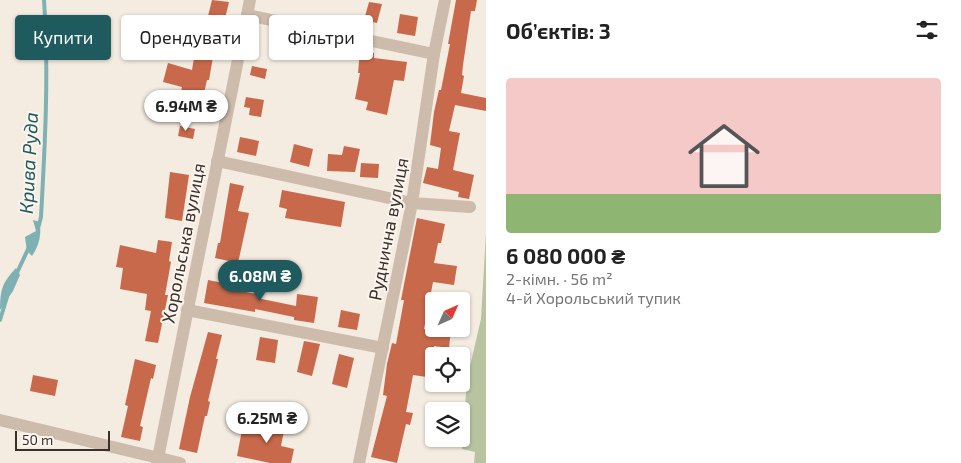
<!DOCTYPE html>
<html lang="uk">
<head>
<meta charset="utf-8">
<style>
	:root { --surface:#fff; --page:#f2f2f2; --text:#222; --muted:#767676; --accent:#1f5a5e }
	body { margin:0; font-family:"Exo 2",sans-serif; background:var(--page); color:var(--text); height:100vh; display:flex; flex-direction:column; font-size:19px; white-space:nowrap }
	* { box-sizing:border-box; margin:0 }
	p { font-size:16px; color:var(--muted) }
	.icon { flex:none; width:28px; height:28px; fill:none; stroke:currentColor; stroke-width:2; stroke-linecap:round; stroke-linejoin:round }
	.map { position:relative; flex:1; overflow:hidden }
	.side { display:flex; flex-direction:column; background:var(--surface); width:475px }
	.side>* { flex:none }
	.banner { position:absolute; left:15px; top:15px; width:395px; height:45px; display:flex; gap:10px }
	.needle { width:32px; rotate:45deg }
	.controls { position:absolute; left:425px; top:292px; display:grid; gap:10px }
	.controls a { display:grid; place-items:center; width:45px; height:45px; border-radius:5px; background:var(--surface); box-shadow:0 1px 4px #0004; font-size:25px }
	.scale { position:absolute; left:15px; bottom:12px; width:95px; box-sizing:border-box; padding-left:5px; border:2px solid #3b302b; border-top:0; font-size:14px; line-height:18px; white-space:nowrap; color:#3b302b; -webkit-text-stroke:4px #fbf5ee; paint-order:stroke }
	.price { position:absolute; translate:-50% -42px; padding:0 11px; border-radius:18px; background:#fff; color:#222; font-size:16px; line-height:32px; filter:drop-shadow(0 1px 2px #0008) }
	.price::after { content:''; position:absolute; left:50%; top:30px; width:15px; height:11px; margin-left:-8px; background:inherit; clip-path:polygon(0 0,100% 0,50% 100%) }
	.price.current { background:var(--accent); color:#fff }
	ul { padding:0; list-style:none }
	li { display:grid; align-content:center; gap:10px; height:265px; padding:0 20px }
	li span { display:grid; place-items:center; height:155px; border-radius:5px; color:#555 }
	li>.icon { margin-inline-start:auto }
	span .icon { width:90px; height:90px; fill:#fffc; stroke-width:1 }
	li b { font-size:21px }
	h2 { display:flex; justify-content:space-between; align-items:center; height:60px; padding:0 20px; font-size:21px }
	.pill { padding:0 18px; border-radius:5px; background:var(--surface); box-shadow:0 1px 4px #0004; font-size:18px; line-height:45px }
	.pill.current { background:var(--accent); color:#fff }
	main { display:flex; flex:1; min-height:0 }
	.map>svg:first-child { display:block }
</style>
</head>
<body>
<main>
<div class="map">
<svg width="486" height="463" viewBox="0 0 486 463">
	<rect width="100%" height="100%" fill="#f4ebe1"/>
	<path fill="#b8c4a0" d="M486 233V463H474L475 452 462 449 467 379 481 319Z"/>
	<g fill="#7fb0b2">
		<path d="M33 220 40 222C41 235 40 244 32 256L27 251 25 237 36 231Z"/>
		<path d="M16 268 20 275 13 291 0 310C0 290 2 283 16 268Z"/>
	</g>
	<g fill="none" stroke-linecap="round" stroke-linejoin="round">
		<g stroke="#7fb0b2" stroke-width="4">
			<path d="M39 225 41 217C45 145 49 72 44 0"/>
			<path d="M16 275 29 247"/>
			<path d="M0 320 7 297"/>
		</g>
	</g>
	<g fill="#c8694b">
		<path d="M212 0 229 2 220 39 203 36Z"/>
		<path d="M456 0H477L475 11H471L463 65 462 75 464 76 461 93 486 98V111L455 105 449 131 460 133 453 170 474 175 469 199 458 197 459 192 423 183 427 167 438 169 441 148 430 145 434 112 439 90H441L450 44H448Z"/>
		<path d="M369 2 382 4 377 23 364 20Z"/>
		<path d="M400 14 418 17 415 36 397 33Z"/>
		<path d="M306 36 316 39 313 53 303 51Z"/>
		<path d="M360 51 374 53V58L407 62 404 81 394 80 387 115 366 110 368 102 355 99 360 73H358Z"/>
		<path d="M195 52 213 57 209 80H207L200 110 178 105 182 87 163 82 168 63 192 70Z"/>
		<path d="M252 66 267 69 265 79 250 75Z"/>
		<path d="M246 97 264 100 261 117 249 115 250 108 244 107Z"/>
		<path d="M180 126 195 129 193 139 178 136Z"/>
		<path d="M240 137 259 141 256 156 237 152Z"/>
		<path d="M294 144 313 149 309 167 290 162Z"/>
		<path d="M344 146 360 149 355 172 327 171 328 154 342 155Z"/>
		<path d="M361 163 379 164 378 178 360 177Z"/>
		<path d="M170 172 189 175 182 221 165 218Z"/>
		<path d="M230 183 244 186 238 211 249 213 238 263 215 258 218 243H220Z"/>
		<path d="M282 190 345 202 341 227 285 218 287 209 279 207Z"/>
		<path d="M417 218 445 224 441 243H438L434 263 457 266 454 285 433 282 424 329H451L449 348 434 346V378L413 375 406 412 413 413 410 425 406 424 397 463 371 457 387 396 383 395 387 364 392 343 396 344 404 300H401Z"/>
		<path d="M158 240 172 242 169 261 171 262 165 295H168L158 343 145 341 151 311 145 310 147 294 120 289 123 268 116 267 120 245 156 253Z"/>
		<path d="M208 280 228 284 227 289 258 294 257 298 296 306 297 294 318 297 314 323 294 320V317L255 309V312L204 303Z"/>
		<path d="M341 310 360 314 357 330 338 327Z"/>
		<path d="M208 332 222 335 216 359H218L208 401 210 402 207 416H205L197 453 179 449 190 397Z"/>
		<path d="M260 337 278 340 275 363 256 360Z"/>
		<path d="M304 341 320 344 312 376 297 372Z"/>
		<path d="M339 354 354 358 347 388 332 384Z"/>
		<path d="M135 359 156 365 153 379 151 378 140 426 143 427 140 441 121 437 128 406 125 405Z"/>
		<path d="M33 375 58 380 55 396 30 391Z"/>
		<path d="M275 412 287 415 281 446 294 449 291 463H270L237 456 242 430 270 436Z"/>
	</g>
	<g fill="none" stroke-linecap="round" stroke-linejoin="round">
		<g stroke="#cdbbac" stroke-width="12">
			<path d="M247 15 434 54"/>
			<path d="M217 161 412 203 470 207"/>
			<path d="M187 310 383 348"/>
			<path d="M0 420 180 463"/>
			<path d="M157 463 250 0"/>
			<path d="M359 463 412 203 434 54 445 0"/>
		</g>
	</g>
	<g text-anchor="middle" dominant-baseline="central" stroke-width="4" stroke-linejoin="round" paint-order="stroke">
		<g font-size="18" fill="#3b302b" stroke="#fbf5ee">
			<text transform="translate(388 229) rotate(-79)">Руднична вулиця</text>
			<text transform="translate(183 243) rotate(-79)">Хорольська вулиця</text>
		</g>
		<g font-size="19" font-style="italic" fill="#1f5a5e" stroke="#fbf5ee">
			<text transform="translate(28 163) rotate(-87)">Крива Руда</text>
		</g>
	</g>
</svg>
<div class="controls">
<a><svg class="needle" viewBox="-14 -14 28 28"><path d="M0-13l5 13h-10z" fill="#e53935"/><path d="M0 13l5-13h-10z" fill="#767676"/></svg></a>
<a><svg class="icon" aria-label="locate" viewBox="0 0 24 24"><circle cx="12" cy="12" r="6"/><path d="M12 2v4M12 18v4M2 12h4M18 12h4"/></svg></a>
<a><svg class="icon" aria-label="layers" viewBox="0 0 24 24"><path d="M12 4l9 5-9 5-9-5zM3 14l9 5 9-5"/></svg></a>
</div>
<div class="scale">50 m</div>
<b class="price" style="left:186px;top:132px">6.94M ₴</b>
<b class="price current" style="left:260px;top:302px">6.08M ₴</b>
<b class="price" style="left:267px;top:444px">6.25M ₴</b>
<div class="banner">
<a class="pill current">Купити</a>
<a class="pill">Орендувати</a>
<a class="pill">Фільтри</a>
</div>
</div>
<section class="side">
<h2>Об’єктів: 3<svg class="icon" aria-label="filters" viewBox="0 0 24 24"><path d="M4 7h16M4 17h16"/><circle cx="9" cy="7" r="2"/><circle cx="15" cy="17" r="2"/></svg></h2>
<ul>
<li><span style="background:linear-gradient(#f6c9c9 75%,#8fb573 0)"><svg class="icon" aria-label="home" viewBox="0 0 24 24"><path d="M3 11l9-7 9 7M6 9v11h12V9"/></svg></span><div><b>6 080 000 ₴</b><p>2-кімн. · 56 m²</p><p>4-й Хорольський тупик</p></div></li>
</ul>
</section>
</main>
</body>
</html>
